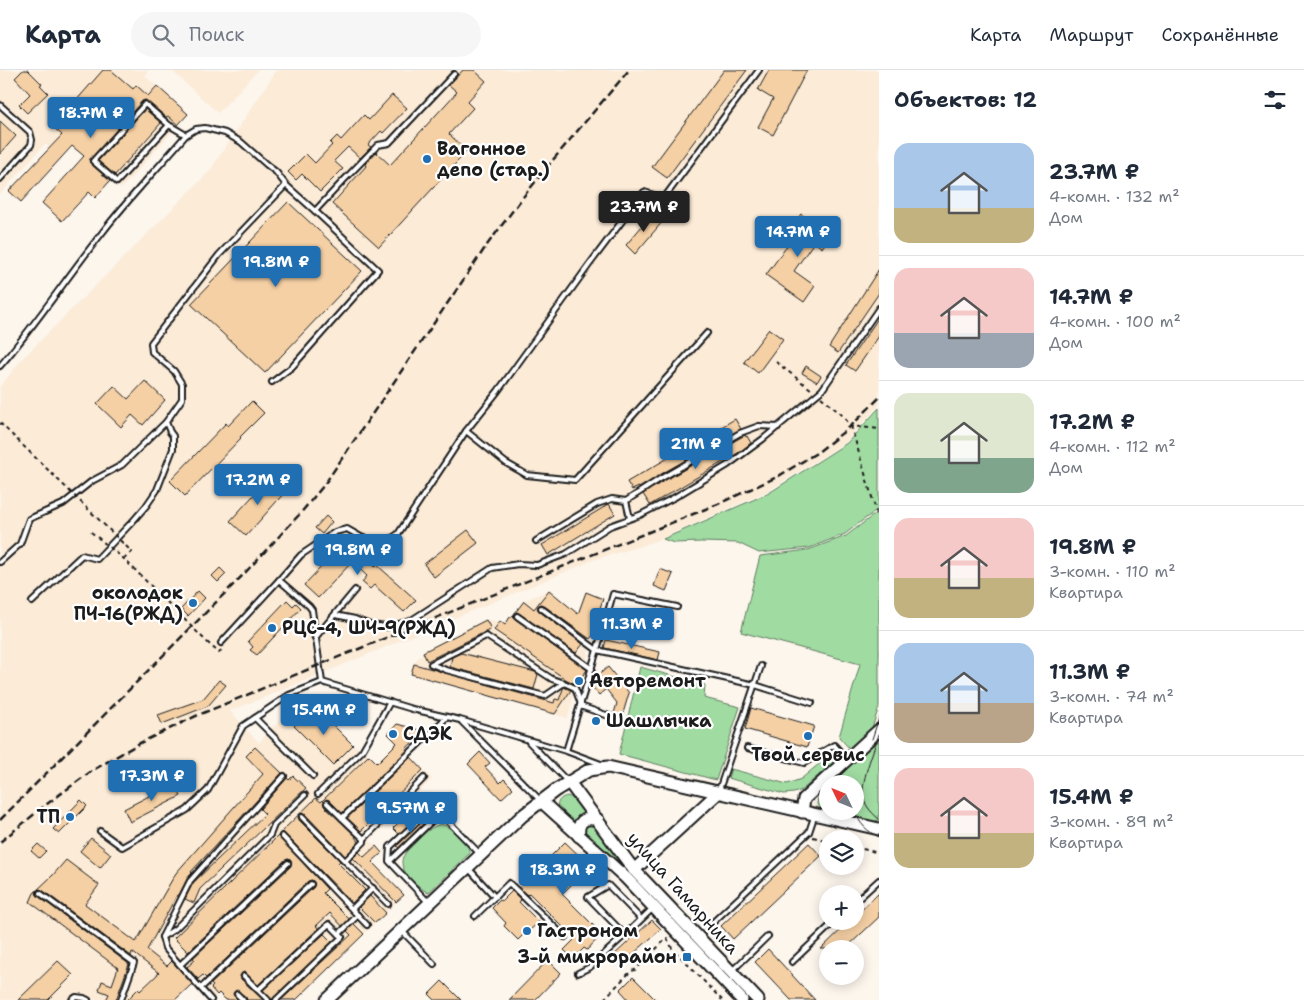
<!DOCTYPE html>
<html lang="ru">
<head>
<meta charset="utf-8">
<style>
	:root { --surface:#fff; --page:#f6f6f7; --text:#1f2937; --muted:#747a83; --line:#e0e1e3; --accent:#1f6fb2 }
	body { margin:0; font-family:"Shantell Sans",sans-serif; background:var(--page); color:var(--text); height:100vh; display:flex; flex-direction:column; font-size:19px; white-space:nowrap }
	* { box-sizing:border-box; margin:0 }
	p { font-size:16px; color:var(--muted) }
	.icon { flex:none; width:28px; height:28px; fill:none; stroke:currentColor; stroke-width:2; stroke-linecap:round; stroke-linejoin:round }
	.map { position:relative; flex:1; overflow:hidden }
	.sheet { display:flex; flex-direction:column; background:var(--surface); width:425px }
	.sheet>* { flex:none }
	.needle { width:32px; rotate:313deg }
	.buttons { position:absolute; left:819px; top:705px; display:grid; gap:10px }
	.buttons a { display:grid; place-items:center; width:45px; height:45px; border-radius:50%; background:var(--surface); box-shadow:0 2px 12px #0003; font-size:25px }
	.price { position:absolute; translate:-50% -42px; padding:0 11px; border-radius:5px; background:var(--accent); color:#fff; font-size:16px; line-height:32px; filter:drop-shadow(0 1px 2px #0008) }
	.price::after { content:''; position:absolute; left:50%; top:30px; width:15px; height:11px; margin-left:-8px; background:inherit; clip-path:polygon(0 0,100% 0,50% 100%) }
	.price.on { background:#222; color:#fff }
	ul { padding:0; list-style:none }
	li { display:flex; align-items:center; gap:15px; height:125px; padding:0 15px }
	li+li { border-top:1px solid var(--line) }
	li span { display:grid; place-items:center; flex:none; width:140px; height:100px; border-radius:15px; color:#555 }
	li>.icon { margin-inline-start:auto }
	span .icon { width:60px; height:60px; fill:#fffc; stroke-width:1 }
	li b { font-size:21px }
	h2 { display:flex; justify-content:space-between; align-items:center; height:60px; padding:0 15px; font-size:21px }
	header { display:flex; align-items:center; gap:30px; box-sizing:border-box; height:70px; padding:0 25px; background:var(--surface); border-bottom:1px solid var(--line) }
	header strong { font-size:24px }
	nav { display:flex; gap:28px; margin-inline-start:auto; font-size:18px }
	.search { width:350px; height:45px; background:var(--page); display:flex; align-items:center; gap:12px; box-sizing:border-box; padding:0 18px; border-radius:28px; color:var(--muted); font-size:19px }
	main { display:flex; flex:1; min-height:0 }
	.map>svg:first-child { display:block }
</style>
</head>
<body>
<header>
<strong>Карта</strong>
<div class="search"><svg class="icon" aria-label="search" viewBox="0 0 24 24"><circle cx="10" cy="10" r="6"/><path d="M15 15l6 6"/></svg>Поиск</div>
<nav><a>Карта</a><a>Маршрут</a><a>Сохранённые</a></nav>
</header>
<main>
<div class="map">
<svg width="879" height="930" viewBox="0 0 879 930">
	<rect width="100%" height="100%" fill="#fdf6ed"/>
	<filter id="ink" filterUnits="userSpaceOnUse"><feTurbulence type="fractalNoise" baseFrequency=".02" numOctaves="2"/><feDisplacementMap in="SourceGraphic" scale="10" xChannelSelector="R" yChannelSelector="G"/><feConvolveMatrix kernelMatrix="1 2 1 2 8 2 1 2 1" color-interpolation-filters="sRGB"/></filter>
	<g filter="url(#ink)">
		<g fill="#fbebd7">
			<path d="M0 0H148L145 6 188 44 121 119 78 80 134 16 65 68 57 69 50 78 45 74 0 124Z"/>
			<path d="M171 0H258L218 43Z"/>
			<path d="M277 0H879V335L846 372 768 421 660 469 641 476 596 489 304 611 230 641 259 673 268 662 303 628 314 636 353 675 369 684 376 692 397 673 432 709 370 770 382 783 372 793 404 825 296 930H226L219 923 212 930H208L172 891 148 913 159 925 153 930H0V317L22 289 209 102Z"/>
			<path d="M549 520 598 559 590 569 586 595 587 599 575 616 568 648 411 604 413 594 423 582 486 550 500 551 505 554 524 531Z"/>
		</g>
		<g fill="#a0dba2" stroke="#5e7c5f">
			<path d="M879 338V438L845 464 809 478 759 483 738 473 701 472 674 473 663 469 769 423 847 373Z"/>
			<path d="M879 441V637L871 661 850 679 839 667 860 594 741 562 760 486 808 480 846 466Z"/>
			<path d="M640 597 705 615 704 628 740 637 716 710 619 684Z"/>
			<path d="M879 671V750L872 752 823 741 817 734 818 728 827 719 828 741H855V714H832L865 680Z"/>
			<path d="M832 683 837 689 802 720 794 723 784 724 728 708 731 699 787 714 801 709Z"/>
			<path d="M568 726 574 729 632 802 753 930H746L558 740C556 732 560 727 568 726Z"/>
			<path d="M441 754C453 758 467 770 470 783L428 823C418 816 397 801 403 787 406 781 411 777 416 772 423 765 430 757 441 754Z"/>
		</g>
		<g fill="#f5d0a5" stroke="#1c1c1c">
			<path d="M23 0H28L42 14 40 15 48 23 27 43 19 35 30 24 15 8Z"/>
			<path d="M103 0H111L133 19 136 15 148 26 157 16 188 44 178 55 168 46 166 47 147 31 145 30 142 31 90 90V93L110 111 109 112 95 128 89 122 62 151 42 133 84 86 72 76 21 132 9 121 62 65 53 57Z"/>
			<path d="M463 0H474L486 11 467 32 473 38 449 64 467 81 379 177 332 134 367 95 365 94 376 82 390 95 457 22 449 15Z"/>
			<path d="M724 0H747L667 108 652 97Z"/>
			<path d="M769 0H807L773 65 758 57 773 29 758 20Z"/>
			<path d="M392 25 407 38 383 63 381 61 368 75 371 77 360 88 348 77 334 91 343 99 320 122 302 104 296 110 288 102 306 84 315 93 332 75 330 73 337 66 341 70 364 45 369 50Z"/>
			<path d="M145 39 161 53 115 105 98 91Z"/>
			<path d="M0 51 16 66 0 84Z"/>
			<path d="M288 132 362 201 265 303 191 234Z"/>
			<path d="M653 143 663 151 635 184 626 175Z"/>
			<path d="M801 144 831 165 822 178 814 172 794 201 815 216 804 232 766 205 798 161 792 157Z"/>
			<path d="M879 199V223L838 283 829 277Z"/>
			<path d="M879 247V266L855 301 846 295Z"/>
			<path d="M769 259 783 269 758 303 744 292Z"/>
			<path d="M806 296 821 306 817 312 802 303Z"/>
			<path d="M145 311 165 330 143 355 132 345 121 357 97 334 114 316 128 329Z"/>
			<path d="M252 331 264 343 240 367 241 368 185 426 170 411 226 353 228 356Z"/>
			<path d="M735 349 741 359 658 406 639 418V417L632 420 627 412Z"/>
			<path d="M745 365 746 367 747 366 751 373 738 383 650 435 643 424 662 412Z"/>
			<path d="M266 404 285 422 246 466 230 451 262 416 258 413Z"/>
			<path d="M609 434 615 444 548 485 542 475Z"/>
			<path d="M326 446 332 452 322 464 315 458Z"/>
			<path d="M468 460 478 473 434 507 424 494Z"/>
			<path d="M347 470 375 497 377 495 416 530 404 542 374 515 370 519 362 512 367 506 352 492 318 528 304 515Z"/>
			<path d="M220 498 226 504 218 512 212 506Z"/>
			<path d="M660 499 673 504 666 521 654 516Z"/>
			<path d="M549 520 578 544 586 522 603 529 594 556 598 559 590 569 543 535 540 534 538 536 539 541 583 574 576 583 519 543H515L524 531 534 539Z"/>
			<path d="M198 521 205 528 188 546 181 539Z"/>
			<path d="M287 530 293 536 296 533 301 538 257 585 250 580 253 577 248 571Z"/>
			<path d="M513 545 515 549 587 600 576 614 567 610 494 560 500 551 505 555 510 547H512Z"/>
			<path d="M486 550 491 559 427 591 423 582Z"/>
			<path d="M606 570 660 582 658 590 604 578Z"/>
			<path d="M461 583 535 602 538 604 534 619 450 597 452 587Z"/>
			<path d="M414 594 554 633 555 629 559 630 563 619 564 617 571 620 555 644 411 604Z"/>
			<path d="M608 597 629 623 619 657 611 654 617 633 606 619 599 625 592 617 599 611 596 607Z"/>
			<path d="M219 610 226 615 208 636 162 654 158 645 203 629Z"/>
			<path d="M314 636 353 675 333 695 294 656Z"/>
			<path d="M751 638 814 656 807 677 745 659Z"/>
			<path d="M397 654 423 661 406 679 407 681 342 743 329 730H326L324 732V736L356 766 355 767 359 772 345 786 305 744H301L298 746 299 750 340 791 338 793 365 820 352 833 282 761 316 728 321 732 369 685 377 693 397 673 388 664Z"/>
			<path d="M255 677 282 703 191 802 192 803 187 809 179 825H177L147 880 167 896 172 891 192 914 175 930H127L138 919 140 921 159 903 132 882 131 886 42 820 39 819 37 821 38 826 129 894 116 930H106L109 924 99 920 102 911 112 915 118 898 30 832 34 823 53 805 66 790 99 815 85 834 136 872 176 803 263 704 246 686Z"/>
			<path d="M480 682 490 693 485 697 500 713 504 709 513 718 501 729 468 694Z"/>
			<path d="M411 687 423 700 361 761 347 748Z"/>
			<path d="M293 706 306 718 200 819 194 833 185 829 193 813 265 744 260 739 287 708 289 710Z"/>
			<path d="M174 713 181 726 130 752 124 739Z"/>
			<path d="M81 730 87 736 59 764 53 759Z"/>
			<path d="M406 745 412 751 399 764 393 758Z"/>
			<path d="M425 749 427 750 399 778 397 776Z"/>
			<path d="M278 766 327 819 323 823 349 849 342 856 330 843 316 856 319 858 258 915 246 903H242L240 906 241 909 263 930H247L246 927 237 920 234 922 233 924 238 930H226L219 923 217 925 211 918 213 916 211 914 314 817V812L312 810 308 811 206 908 203 905 198 909 187 897 195 890 193 888 291 796V791L289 789 285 790 188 882 174 868Z"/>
			<path d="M91 768 111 784 100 798 80 781Z"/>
			<path d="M565 772 590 796 562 824 602 864 587 880 584 878 573 889 564 880 575 869 529 823 527 825 519 818Z"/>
			<path d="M809 773 821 786 733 869 721 856Z"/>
			<path d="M38 774 46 781 39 788 31 781Z"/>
			<path d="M376 776 382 783 372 792 404 825 396 832 353 788 359 782 364 787Z"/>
			<path d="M512 821 521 830 519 832 539 852 530 860 529 859 518 870 504 856 506 853 492 838 500 830 502 831Z"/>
			<path d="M879 823V847L845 879H821L850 851H855V846Z"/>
			<path d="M370 826 386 843 375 853 359 837Z"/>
			<path d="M652 850 661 859 621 895 613 886Z"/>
			<path d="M354 854 364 864 296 930H281L351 865 347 861Z"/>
			<path d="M324 864 332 872 272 930 263 920Z"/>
			<path d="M768 879 815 930H791L755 892Z"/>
			<path d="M548 890 561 903 535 930H509Z"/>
			<path d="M58 891 73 905 48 930H18Z"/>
			<path d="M633 907 656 930H629L620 920Z"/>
			<path d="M442 911 461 930H435L429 924Z"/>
		</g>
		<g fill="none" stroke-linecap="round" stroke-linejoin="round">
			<g stroke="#1c1c1c" stroke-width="8">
				<g id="lane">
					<path d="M0 35 30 62 32 70 31 75 0 109"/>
					<path d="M169 55 117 112 93 91 145 34 169 55 186 65"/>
					<path d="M0 296C36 254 67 207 102 163 128 129 158 98 186 65L196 59 205 58 225 63 241 72 267 95 276 102 286 115 315 141 344 110 378 75 389 73 454 4"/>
					<path d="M272 312 292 297 378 200 315 141"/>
					<path d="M466 361 506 393 527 405 575 410 707 263"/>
					<path d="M630 448 626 431 660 409 740 363 759 356 778 357"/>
					<path d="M536 471 597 434 612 429 626 431"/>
					<path d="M0 492 20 474 29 449 63 434 92 411 122 395 166 352"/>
					<path d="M32 532 82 485 97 489 133 451 146 436 157 420 173 379V366L170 362 166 352 182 329V314L174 301 152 282 151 273 219 185 286 115"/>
					<path d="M677 537 613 524 597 580 755 615 812 633"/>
					<path d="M541 538 597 580 566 681"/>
					<path d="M335 545 355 549 370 555 387 557 410 551 492 498 518 494 537 495 566 484 610 456 640 445 675 427 728 395 763 369 822 320 879 238"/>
					<path d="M517 546 592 599"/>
					<path d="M315 568 355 520"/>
					<path d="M221 573 279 510"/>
					<path d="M564 613 545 626 446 600 431 594 486 566 552 609 564 613 575 618 581 634"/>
					<path d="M580 636 609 646"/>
					<path d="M255 648 313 706"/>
					<path d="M462 652 540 730"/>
					<path d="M529 672 568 712"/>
					<path d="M747 678 804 693 834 675 845 687"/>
					<path d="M601 694 566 681 460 650 412 639 322 612 312 540 309 536 279 510 301 485 335 462 347 459 361 467 382 475 398 464 466 361 498 321 589 195 644 122 664 128 759 0"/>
					<path d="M719 720 761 596"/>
					<path d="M318 724 362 681 390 632"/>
					<path d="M327 733 342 748 447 647"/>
					<path d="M440 743 480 784"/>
					<path d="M302 747 345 791 364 772V769"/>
					<path d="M342 748 364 769 424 708"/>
					<path d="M100 761 122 777 187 740 208 720 243 656 289 625 322 612"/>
					<path d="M282 766 367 855"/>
					<path d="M345 791 388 834"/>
					<path d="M390 791 440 743"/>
					<path d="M469 799 495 827"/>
					<path d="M40 823 134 893 121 930"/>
					<path d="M855 832 879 810"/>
					<path d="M429 833 389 791 390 777 425 744 440 743"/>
					<path d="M352 839 373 818"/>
					<path d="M475 846 509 813 565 867"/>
					<path d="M641 849 608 815 588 827 625 865 652 839"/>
					<path d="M709 856 809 762 814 747"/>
					<path d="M402 861 434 894"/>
					<path d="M162 867 175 859 270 765 274 755 305 725"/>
					<path d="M792 892 835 851"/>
					<path d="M180 895 288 793"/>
					<path d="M733 900 768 866"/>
					<path d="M578 903 590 897 625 865"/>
					<path d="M244 906 258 920 329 854 339 864 358 845"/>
					<path d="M201 918 311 814"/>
					<path d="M258 920 268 930"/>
					<path d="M237 924 243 930"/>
					<path d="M72 930 76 927 84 928 88 930"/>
					<path d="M211 930 165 878 162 867 190 811 284 706"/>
					<path d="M276 930 342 867 339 864"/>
				</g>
			</g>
			<g stroke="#1c1c1c" stroke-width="15">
				<g id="secondary">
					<path d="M569 712 634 800 758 930"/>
					<path d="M541 731 626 808 742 930"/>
					<path d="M802 742 804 729 879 660"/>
					<path d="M579 766C577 752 584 746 598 750"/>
					<path d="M634 800 719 722"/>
					<path d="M327 930 522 746 556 720 589 700 608 697 879 759"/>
				</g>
			</g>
			<g stroke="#1c1c1c" stroke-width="2" stroke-dasharray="4 4" stroke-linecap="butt">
				<path d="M776 292 812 320"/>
				<path d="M821 327 841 344 851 356 879 359"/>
				<path d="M851 356 879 451"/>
				<path d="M207 572 219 583 223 578"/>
				<path d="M813 767 828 771"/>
				<path d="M855 777 879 783"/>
				<path d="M604 929 631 901 635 900 667 868 672 878 722 930"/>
			</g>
			<use href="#lane" stroke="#fff" stroke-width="4"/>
			<use href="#secondary" stroke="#fff" stroke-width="11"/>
			<g stroke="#1c1c1c" stroke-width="1">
				<path d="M879 664C874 680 859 714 864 730 867 738 873 744 879 749"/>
				<path d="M872 669 879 648"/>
				<path d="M855 741C859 754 868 762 879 767"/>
			</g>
			<g stroke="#1c1c1c" stroke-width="2.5" stroke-dasharray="8 4" stroke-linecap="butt">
				<path d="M0 750 242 506 299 445 324 415 487 175 520 131 552 91 629 0"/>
				<path d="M0 772 47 734 93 700 140 673 196 646 319 595 718 434 777 407 818 382 851 356 879 328"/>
			</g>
			<g stroke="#1c1c1c" stroke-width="2" stroke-dasharray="4 4" stroke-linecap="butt">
				<path d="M0 353 132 482 124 489 207 572"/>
				<path d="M91 462 124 489"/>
			</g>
		</g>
	</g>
	<g fill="#1f6fb2" stroke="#fff" stroke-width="2">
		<circle cx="427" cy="89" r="5"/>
		<circle cx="193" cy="533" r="5"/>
		<circle cx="272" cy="558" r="5"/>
		<circle cx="579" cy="611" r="5"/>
		<circle cx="596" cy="651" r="5"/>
		<circle cx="393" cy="664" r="5"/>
		<circle cx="808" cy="666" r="5"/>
		<circle cx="70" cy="747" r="5"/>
		<circle cx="527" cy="861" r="5"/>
		<rect x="682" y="882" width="10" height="10" rx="2.5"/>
	</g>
	<g text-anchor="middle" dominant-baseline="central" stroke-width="4.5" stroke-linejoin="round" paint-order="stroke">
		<g font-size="18" font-weight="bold" fill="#1c1c1c" stroke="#fff" text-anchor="start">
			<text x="437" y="79">Вагонное<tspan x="437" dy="21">депо (стар.)</tspan></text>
			<text x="183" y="523" text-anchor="end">околодок<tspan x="183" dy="21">ПЧ-16(РЖД)</tspan></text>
			<text x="282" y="558">РЦС-4, ШЧ-9(РЖД)</text>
			<text x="589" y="611">Авторемонт</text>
			<text x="606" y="651">Шашлычка</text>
			<text x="403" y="664">СДЭК</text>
			<text x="808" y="685" text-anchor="middle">Твой сервис</text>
			<text x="60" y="747" text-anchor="end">ТП</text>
			<text x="537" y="861">Гастроном</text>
			<text x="677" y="887" text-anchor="end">3-й микрорайон</text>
		</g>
		<g font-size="18" fill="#1c1c1c" stroke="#fff">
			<text transform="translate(683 823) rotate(48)">улица Гамарника</text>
		</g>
	</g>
</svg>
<div class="buttons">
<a><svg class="needle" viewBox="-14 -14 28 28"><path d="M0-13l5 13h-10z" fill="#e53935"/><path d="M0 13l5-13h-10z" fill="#747a83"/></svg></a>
<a><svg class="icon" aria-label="layers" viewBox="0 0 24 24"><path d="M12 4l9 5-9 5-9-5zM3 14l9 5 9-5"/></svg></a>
<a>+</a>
<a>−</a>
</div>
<b class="price" style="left:91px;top:69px">18.7M ₽</b>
<b class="price on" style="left:644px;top:163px">23.7M ₽</b>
<b class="price" style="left:798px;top:188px">14.7M ₽</b>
<b class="price" style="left:276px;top:218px">19.8M ₽</b>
<b class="price" style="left:696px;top:400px">21M ₽</b>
<b class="price" style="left:258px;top:436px">17.2M ₽</b>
<b class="price" style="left:358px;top:506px">19.8M ₽</b>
<b class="price" style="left:632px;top:580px">11.3M ₽</b>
<b class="price" style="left:324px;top:666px">15.4M ₽</b>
<b class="price" style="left:152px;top:732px">17.3M ₽</b>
<b class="price" style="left:411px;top:764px">9.57M ₽</b>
<b class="price" style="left:563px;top:826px">18.3M ₽</b>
</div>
<section class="sheet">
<h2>Объектов: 12<svg class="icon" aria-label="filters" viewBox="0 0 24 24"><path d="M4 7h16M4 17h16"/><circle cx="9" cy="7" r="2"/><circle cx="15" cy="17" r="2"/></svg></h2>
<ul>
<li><span style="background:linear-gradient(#a9c7e8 65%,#c2b280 0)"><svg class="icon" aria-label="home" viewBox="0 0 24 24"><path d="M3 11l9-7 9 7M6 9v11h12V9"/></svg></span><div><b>23.7M ₽</b><p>4-комн. · 132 m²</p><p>Дом</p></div></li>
<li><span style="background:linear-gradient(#f6c9c9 65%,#9aa5b1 0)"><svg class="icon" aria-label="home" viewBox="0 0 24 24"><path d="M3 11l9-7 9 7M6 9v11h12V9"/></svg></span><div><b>14.7M ₽</b><p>4-комн. · 100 m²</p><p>Дом</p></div></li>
<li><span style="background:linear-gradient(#dfe7d0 65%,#7fa58c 0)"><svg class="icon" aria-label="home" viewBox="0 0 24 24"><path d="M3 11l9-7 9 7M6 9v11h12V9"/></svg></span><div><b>17.2M ₽</b><p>4-комн. · 112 m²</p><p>Дом</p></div></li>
<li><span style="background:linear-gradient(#f6c9c9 60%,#c2b280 0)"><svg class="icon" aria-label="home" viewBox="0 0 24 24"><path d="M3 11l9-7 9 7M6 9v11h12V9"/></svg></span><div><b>19.8M ₽</b><p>3-комн. · 110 m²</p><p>Квартира</p></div></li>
<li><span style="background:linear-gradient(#a9c7e8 60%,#b9a48a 0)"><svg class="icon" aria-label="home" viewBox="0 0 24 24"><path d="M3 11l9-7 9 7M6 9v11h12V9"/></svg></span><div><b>11.3M ₽</b><p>3-комн. · 74 m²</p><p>Квартира</p></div></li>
<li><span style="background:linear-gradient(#f6c9c9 65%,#c2b280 0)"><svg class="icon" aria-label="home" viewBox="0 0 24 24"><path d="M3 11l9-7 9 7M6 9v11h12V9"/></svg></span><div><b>15.4M ₽</b><p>3-комн. · 89 m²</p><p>Квартира</p></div></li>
</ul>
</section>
</main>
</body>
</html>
